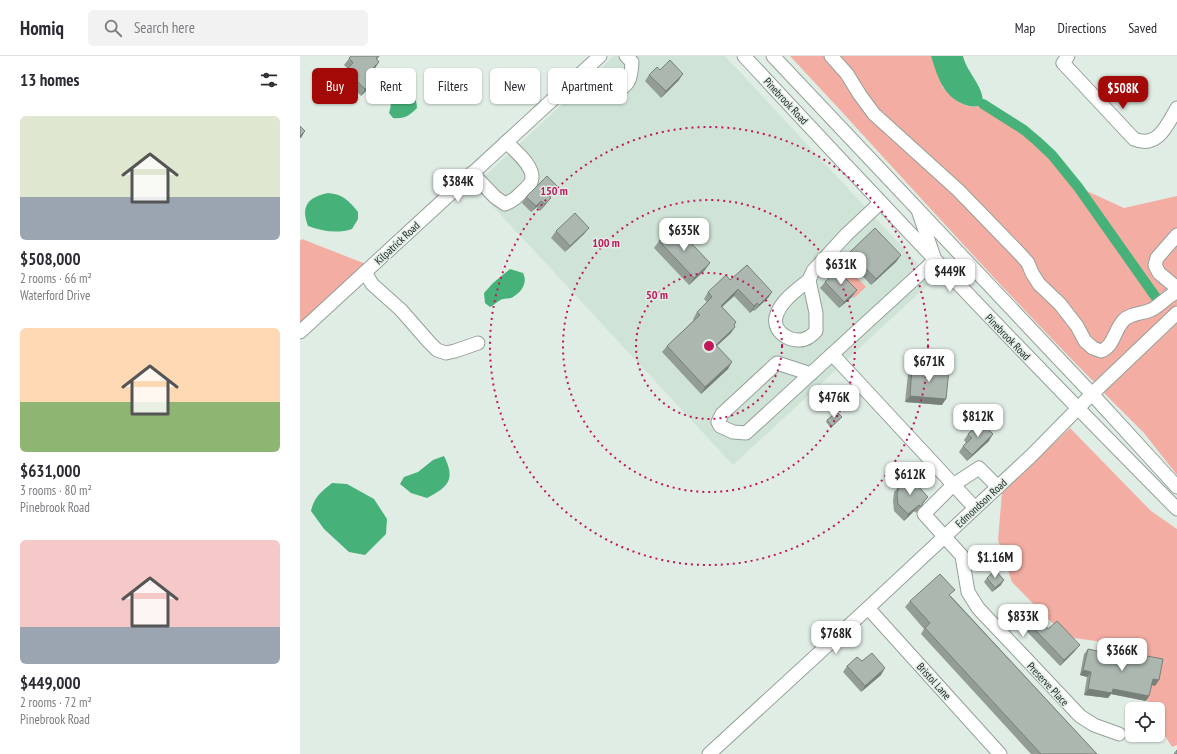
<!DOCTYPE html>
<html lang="en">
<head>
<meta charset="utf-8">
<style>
	:root { --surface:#fff; --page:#f2f2f3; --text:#2b2b33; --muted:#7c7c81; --line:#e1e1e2; --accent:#a20907 }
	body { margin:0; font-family:"PT Sans Narrow",sans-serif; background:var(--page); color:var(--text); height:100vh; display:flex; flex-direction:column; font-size:15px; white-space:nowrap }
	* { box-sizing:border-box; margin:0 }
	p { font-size:13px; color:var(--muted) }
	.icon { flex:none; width:22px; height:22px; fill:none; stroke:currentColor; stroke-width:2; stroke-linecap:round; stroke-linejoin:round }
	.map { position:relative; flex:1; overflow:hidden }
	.panel { display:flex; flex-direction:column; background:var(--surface); width:300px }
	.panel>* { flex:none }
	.banner { position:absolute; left:12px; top:12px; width:380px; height:36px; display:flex; gap:8px }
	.tools { position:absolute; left:825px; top:646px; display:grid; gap:8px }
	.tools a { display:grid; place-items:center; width:40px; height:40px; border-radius:6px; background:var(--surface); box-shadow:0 1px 3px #0004; font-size:20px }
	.price { position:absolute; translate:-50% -34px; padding:0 9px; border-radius:8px; background:#fff; color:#222; font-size:13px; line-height:26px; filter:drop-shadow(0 1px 2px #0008) }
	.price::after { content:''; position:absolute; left:50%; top:24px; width:12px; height:9px; margin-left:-6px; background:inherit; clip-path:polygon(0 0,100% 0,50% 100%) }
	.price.current { background:var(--accent); color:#fff }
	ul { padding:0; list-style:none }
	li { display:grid; align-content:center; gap:8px; height:212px; padding:0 20px }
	li span { display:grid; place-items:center; height:124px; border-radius:6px; color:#555 }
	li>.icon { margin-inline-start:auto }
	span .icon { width:72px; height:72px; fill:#fffc; stroke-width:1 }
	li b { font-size:17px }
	h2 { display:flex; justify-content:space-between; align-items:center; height:48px; padding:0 20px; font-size:17px }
	.tag { padding:0 14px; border-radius:6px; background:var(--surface); box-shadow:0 1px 3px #0004; font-size:14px; line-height:36px }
	.tag.current { background:var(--accent); color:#fff }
	header { display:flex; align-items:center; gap:24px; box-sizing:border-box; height:56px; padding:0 20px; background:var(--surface); border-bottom:1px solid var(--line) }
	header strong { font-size:19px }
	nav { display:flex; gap:22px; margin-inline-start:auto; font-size:14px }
	.search { width:280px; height:36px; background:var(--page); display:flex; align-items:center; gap:10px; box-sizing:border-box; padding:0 14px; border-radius:6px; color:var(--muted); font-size:15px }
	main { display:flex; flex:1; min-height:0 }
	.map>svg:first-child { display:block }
</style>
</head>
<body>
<header>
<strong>Homiq</strong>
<div class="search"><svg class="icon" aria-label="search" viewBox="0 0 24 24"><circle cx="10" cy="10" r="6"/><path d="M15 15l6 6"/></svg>Search here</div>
<nav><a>Map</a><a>Directions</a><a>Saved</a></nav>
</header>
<main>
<section class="panel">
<h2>13 homes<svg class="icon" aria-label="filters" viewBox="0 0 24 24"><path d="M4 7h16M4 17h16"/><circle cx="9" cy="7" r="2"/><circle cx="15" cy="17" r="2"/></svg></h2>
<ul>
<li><span style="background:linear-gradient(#dfe7d0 65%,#9aa5b1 0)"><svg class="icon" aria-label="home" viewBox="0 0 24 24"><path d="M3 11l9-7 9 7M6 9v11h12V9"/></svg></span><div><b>$508,000</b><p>2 rooms · 66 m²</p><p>Waterford Drive</p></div></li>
<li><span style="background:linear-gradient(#ffd9b3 60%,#8fb573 0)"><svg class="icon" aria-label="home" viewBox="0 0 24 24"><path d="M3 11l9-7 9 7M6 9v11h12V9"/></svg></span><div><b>$631,000</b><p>3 rooms · 80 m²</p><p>Pinebrook Road</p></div></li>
<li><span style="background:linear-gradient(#f6c9c9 70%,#9aa5b1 0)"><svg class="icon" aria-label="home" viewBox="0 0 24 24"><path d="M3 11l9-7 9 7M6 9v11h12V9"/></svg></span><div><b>$449,000</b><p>2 rooms · 72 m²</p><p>Pinebrook Road</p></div></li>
</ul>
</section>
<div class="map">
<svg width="877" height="698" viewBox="0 0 877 698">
	<rect width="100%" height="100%" fill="#e0ede5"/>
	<path fill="#cfe3d6" d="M314 0H425L633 224 433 409 174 130Z"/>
	<g fill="#f3ada2">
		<path d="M490 0H631L643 32 659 46 667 50 674 51 683 48 724 74 737 85 752 99 778 131 824 152 877 140V249L795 327C690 221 592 109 490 0Z"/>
		<path d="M2 183 71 210 0 275V185Z"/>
		<path d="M546 210 566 231 554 242 534 221Z"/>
		<path d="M877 265V419L844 377 803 336Z"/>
		<path d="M770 372 851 455 877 473V689L872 691 858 669V653H850L845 636 844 606 832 590 774 582 751 566 712 526 698 484 702 437Z"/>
	</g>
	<g fill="#47b17a">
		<path d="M631 0H663C667 17 684 30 683 48 674 52 669 51 661 47 642 38 637 19 631 0Z"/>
		<path d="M100 25H104C110 32 117 42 117 52 109 60 105 63 93 62L89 57C91 50 92 47 88 41L91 29Z"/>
		<path d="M28 137C43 138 49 145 58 156V163L52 173C37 178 22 175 8 170 0 149 9 141 28 137Z"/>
		<path d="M210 213 223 217C228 226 222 236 213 241 210 243 207 242 203 243 198 244 195 249 190 251L185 247 184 237 193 227Z"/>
		<path d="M144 400C156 424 148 431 127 442L111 437 100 428 104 421 118 416 133 404Z"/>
		<path d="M32 427 47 428 74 443 87 463 86 478 65 499 49 496 24 473 11 455C14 441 21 436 32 427Z"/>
	</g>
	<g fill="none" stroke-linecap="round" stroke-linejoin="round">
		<path stroke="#47b17a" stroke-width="10" d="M683 48 724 74 737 85 752 99 778 131 857 243"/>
		<g stroke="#94a098" stroke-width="15">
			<g id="minor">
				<path d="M444 0C586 153 730 305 877 453"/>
				<path d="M473 0 792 338 877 431"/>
				<path d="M531 0 547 18 560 39 574 58 658 134 721 199 728 207 732 217 739 228 760 248 777 270 785 285 793 292 801 295C814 290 814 275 823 265 830 257 842 258 851 254 861 249 867 240 877 236"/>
				<path d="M768 0 763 7 834 83C858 93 867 69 877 52"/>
				<path d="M278 19 297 32 313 38C329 29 331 25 332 6L326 0"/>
				<path d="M172 117 195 141 205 148C213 145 217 141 223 135 225 133 229 130 231 126 237 112 215 95 206 86"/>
				<path d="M877 179 857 202 855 209 859 217 877 232"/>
				<path d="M65 216 72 228 101 254 129 286 137 294 146 297 155 295 178 287"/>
				<path d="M509 224C497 234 480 245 476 261 472 278 496 290 509 281 511 280 514 277 516 275V257L509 224 513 215 546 179 580 147"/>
				<path d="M0 276 300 0"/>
				<path d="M532 298 675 452"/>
				<path d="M511 318 477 307 422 358 418 366 420 370 433 376 446 377 635 204 619 157"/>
				<path d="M698 431 679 412 653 429 624 458 662 500 668 536 678 552 780 660 794 669 819 678"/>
				<path d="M568 552 700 698"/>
				<path d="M409 698 568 552 731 400 792 338 877 257"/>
			</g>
		</g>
		<use href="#minor" stroke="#fff" stroke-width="13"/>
	</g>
	<g fill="#939d96">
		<path d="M51 0H80L77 3 79 6 75 12 69 18 75 24 70 31 61 40 42 20 48 13 44 9Z"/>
		<path d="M349 19 379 24 361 42 345 25Z"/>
		<path d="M257 130 252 137 249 140 246 148 240 155 237 151 231 156 222 147 226 141Z"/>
		<path d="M289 172 284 178 265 196 251 182 256 175Z"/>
		<path d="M359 185 405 214 389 229 354 192Z"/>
		<path d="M550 196 601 199 596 206 571 229 545 202Z"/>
		<path d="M430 224 472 236 468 242 454 255 453 254 450 257 434 240 422 251 436 266 434 269 431 277 417 290 428 313 401 338 362 296 367 290 394 264 393 263 397 256 407 246 404 243 408 236Z"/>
		<path d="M525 226 552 241 539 252 520 232Z"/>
		<path d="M612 311 642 349 605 346 608 318Z"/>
		<path d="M542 361 531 372 526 366 527 364Z"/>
		<path d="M668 378 689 385 667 405 659 396 663 390 666 387 664 384Z"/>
		<path d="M599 430 628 441 616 457 614 455 604 465 594 455 593 445 594 436Z"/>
		<path d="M687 522 701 529 692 536 684 526Z"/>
		<path d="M651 540 797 698H731L621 578 624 573 605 551 610 545Z"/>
		<path d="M717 555 748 573 775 595 760 610 713 561Z"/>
		<path d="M788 593 827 602 831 597 855 630 852 629 849 640 846 645 811 638 808 642 784 639 787 621 780 619 784 598Z"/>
		<path d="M562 605 581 619 561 636 543 616 547 610Z"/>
	</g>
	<g fill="#78807a">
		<path d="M79 6 75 12 63 23 68 17Z"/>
		<path d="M383 18 379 24 361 42 366 35Z"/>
		<path d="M75 24 70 31 61 40 65 33Z"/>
		<path d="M5 75 1 82H0V80Z"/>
		<path d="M257 130 252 137 243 145 248 139Z"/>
		<path d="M251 142 246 148 240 155 245 148Z"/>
		<path d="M241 145 237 151 231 156 236 150Z"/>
		<path d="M289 172 284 178 265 196 270 190Z"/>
		<path d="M601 199 596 206 571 229 576 223Z"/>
		<path d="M410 207 405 214 389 229 394 222Z"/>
		<path d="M438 233 434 240 416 256 421 250Z"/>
		<path d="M557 234 552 241 539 252 544 246Z"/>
		<path d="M472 236 468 242 454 255 459 249Z"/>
		<path d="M457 247 453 254 450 257 454 250Z"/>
		<path d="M435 271 431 277 411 295 416 289Z"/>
		<path d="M432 306 428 313 401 338 405 331Z"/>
		<path d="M610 340 646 343 642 349 605 346Z"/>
		<path d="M693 378 689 385 667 405 672 399Z"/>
		<path d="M619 449 614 455 604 465 608 458Z"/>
		<path d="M704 524 701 529 692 536 695 532Z"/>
		<path d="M780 589 775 595 760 610 764 604Z"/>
		<path d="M585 612 581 619 561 636 565 630Z"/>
		<path d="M783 614 791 616 787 621 780 619Z"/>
		<path d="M853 623 859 624 855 630 849 628Z"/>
		<path d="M788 633H813L849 640 846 645 811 638 808 642 784 639Z"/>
	</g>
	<g fill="#abb7af" stroke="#78807a">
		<path d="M51 0H78L76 2 79 6 68 17 75 24 65 33 46 14 53 7 49 2Z"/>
		<path d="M370 4 383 18 366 35 349 19 357 11 360 14Z"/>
		<path d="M0 70 5 75 0 80Z"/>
		<path d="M247 120 257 130 248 139 251 142 245 148 241 145 236 150 226 141Z"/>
		<path d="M275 157 289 172 270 190 256 175Z"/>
		<path d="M375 170 410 207 394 222 359 185Z"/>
		<path d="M575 172 601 199 576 223 550 196Z"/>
		<path d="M447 209 472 236 459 249 457 247 454 250 438 233 421 250 436 266 434 269 435 271 416 289 432 306 405 331 367 290 400 259 397 256 412 241 408 236 426 219 430 224Z"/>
		<path d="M537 214 557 234 544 246 525 226Z"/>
		<path d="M612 311 649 314 646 343 610 340Z"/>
		<path d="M537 356 542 361 532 370 527 364Z"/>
		<path d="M681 366 693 378 672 399 663 390 672 382 668 378Z"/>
		<path d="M609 420 628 441 623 446 621 451 619 449 608 458 598 448 597 439 599 430Z"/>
		<path d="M695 514 704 524 695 532 687 522Z"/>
		<path d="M640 518 655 534 649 539 797 698H741L625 572 630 567 610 545Z"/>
		<path d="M726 548 748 573 757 565 780 589 764 604 717 555Z"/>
		<path d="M788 593 830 602 831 597 863 603 859 624 853 623 849 640 813 633 812 637 788 633 791 616 783 614Z"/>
		<path d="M572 597 585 612 565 630 547 610 557 601 562 605Z"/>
		<path d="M877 694V698H874Z"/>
	</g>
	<g fill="none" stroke="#c2185b" stroke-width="2" stroke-dasharray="2 4">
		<circle cx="409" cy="290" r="73"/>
		<circle cx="409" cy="290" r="146"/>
		<circle cx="409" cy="290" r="219"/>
	</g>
	<g text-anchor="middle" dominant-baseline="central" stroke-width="3" stroke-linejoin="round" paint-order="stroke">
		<g font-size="11" fill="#1e2320" stroke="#e0ede5">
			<text transform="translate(486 45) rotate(47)">Pinebrook Road</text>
			<text transform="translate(97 187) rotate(-43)">Kilpatrick Road</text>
			<text transform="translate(708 281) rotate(46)">Pinebrook Road</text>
			<text transform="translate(681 447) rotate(-43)">Edmondson Road</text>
			<text transform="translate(634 625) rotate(48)">Bristol Lane</text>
			<text transform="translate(748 628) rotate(47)">Preserve Place</text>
		</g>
	</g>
	<circle cx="409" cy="290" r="6" fill="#c2185b" stroke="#e0ede5" stroke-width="2"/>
	<g font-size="12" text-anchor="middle" font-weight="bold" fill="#c2185b" stroke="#e0ede5" stroke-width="3" stroke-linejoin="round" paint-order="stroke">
		<text x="254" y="139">150 m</text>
		<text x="306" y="191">100 m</text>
		<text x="357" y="243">50 m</text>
	</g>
</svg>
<div class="tools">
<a><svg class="icon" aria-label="locate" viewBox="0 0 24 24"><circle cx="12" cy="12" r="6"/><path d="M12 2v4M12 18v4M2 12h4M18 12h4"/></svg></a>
</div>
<b class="price current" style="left:823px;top:54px">$508K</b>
<b class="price" style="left:158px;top:147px">$384K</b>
<b class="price" style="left:384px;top:196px">$635K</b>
<b class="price" style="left:541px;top:230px">$631K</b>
<b class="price" style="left:650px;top:237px">$449K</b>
<b class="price" style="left:629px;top:327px">$671K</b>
<b class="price" style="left:534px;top:363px">$476K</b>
<b class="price" style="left:678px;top:382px">$812K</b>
<b class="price" style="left:610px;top:440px">$612K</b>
<b class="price" style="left:695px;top:523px">$1.16M</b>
<b class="price" style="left:723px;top:582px">$833K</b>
<b class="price" style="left:536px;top:599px">$768K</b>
<b class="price" style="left:822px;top:616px">$366K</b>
<div class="banner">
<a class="tag current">Buy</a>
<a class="tag">Rent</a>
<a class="tag">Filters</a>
<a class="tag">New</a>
<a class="tag">Apartment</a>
</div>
</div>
</main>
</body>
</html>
